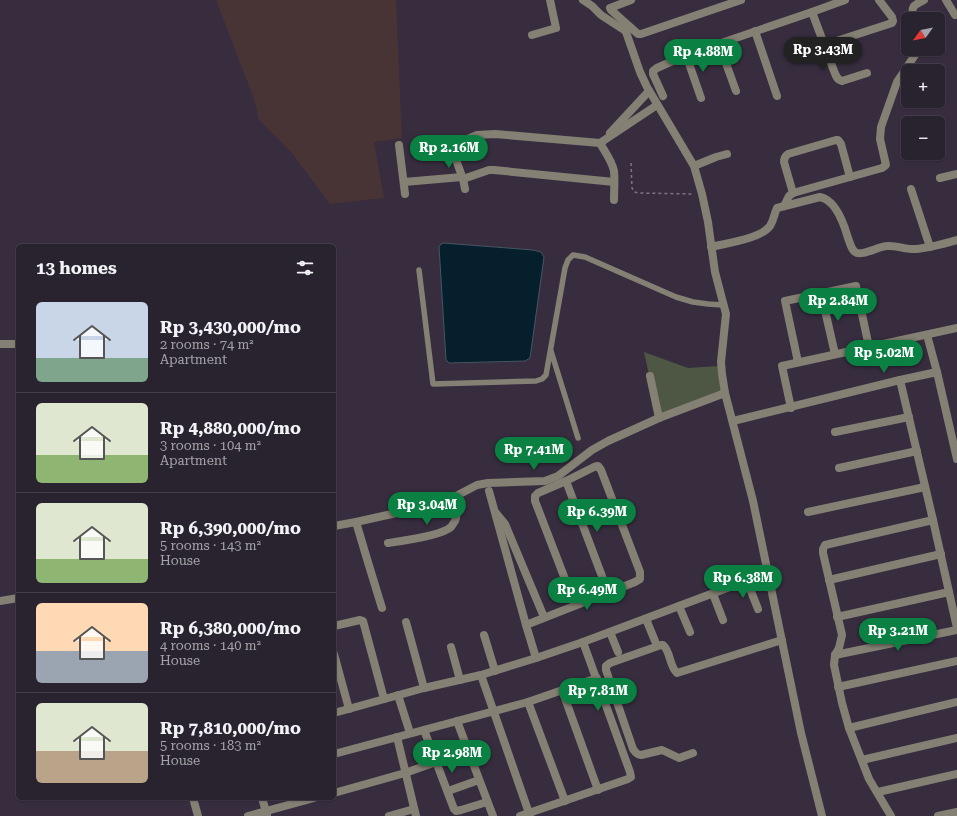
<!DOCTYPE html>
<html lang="en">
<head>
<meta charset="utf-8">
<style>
	:root { --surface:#29222f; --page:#352f3b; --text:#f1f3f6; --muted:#a5a4aa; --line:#453f4b; --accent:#0b8043 }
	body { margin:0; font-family:"Roboto Serif",serif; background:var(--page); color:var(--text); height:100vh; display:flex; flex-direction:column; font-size:15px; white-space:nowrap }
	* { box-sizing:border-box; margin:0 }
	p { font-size:13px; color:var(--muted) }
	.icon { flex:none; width:22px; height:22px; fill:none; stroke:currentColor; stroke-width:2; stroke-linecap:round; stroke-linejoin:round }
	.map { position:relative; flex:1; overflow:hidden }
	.details { position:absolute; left:16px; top:244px; width:320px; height:556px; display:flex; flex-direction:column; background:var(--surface); border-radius:6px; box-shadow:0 1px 3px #0004,0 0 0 1px var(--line) }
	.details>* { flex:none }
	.needle { width:26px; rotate:237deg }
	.buttons { position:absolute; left:901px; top:12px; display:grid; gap:8px }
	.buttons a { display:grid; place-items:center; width:44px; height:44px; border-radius:6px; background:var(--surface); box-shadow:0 1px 3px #0004,0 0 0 1px var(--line); font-size:20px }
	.price { position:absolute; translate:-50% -34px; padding:0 9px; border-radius:14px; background:var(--accent); color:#fff; font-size:13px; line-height:26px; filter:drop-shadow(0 1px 2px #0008) }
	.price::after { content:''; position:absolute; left:50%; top:24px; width:12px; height:9px; margin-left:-6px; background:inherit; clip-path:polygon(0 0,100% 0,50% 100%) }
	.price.on { background:#222; color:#fff }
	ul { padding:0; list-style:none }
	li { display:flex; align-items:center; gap:12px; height:100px; padding:0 20px }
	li+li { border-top:1px solid var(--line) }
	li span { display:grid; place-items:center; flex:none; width:112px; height:80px; border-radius:6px; color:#555 }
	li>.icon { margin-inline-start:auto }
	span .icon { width:48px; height:48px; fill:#fffc; stroke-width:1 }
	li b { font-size:17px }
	h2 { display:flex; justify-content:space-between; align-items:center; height:48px; padding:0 20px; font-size:17px }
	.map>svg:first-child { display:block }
</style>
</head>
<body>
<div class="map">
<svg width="957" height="816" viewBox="0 0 957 816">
	<rect width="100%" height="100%" fill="#372d3f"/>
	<path fill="#483335" d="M216 0H396L402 138 374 142 384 198 330 204 292 153 259 120 254 99Z"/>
	<path fill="#4e5743" d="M644 352 688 368 719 366 725 395 659 420Z"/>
	<path fill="#051f2c" stroke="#465662" d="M443 243 533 250 541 252 544 257 530 358 525 361 449 363 446 360 439 246Z"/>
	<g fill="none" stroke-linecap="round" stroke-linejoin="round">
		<path stroke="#7d7584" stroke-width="1.5" stroke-dasharray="3 3" stroke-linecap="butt" d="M631 163 632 188 634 192 639 193 694 194"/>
		<g stroke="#858074" stroke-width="5.5">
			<path d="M419 270 433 384 536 381 542 379 546 375 565 268 568 260 573 255 585 257 676 297 693 302 708 304 723 305"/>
			<path d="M551 351 578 438"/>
		</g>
		<g stroke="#858074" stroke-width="8">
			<path d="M583 0 592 6 601 15 624 30 626 32 640 72 647 87 694 166 702 194 708 222 715 272 726 314 721 362 722 374 725 393 753 501 801 733 822 816"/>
			<path d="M631 0 610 8 611 10 638 34H641L741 0"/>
			<path d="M946 0 955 15"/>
			<path d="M812 12 834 71C836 76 837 80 842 81L867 73"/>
			<path d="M914 19C910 6 914 5 924 0"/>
			<path d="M755 31 777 96"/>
			<path d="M532 35 556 28 550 0"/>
			<path d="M719 44 736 91"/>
			<path d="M824 45 892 23 893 21 892 17 879 0"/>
			<path d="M686 55 701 98"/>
			<path d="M663 96 653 74V71L657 68 686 55 812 12 845 0"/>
			<path d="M610 133 649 91"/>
			<path d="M600 143C605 152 612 161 614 171 615 180 614 190 614 200"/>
			<path d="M399 145 405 194"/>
			<path d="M694 166 716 157 727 154"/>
			<path d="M940 178 957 174"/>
			<path d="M463 179 489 170H494L614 182"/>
			<path d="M404 182 462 177"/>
			<path d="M465 189 463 179 451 146 477 135 495 134 600 143 657 105"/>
			<path d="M911 189 930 247"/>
			<path d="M793 193 784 162C784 158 785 156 788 154L836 140H838L841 144 850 177"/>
			<path d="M784 206 789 196 793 193 882 168 886 165 880 139 881 127 897 82 919 49"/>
			<path d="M711 247C727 243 760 239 770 226 774 220 774 214 777 208L820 197C836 200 844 224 848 238 850 243 851 249 855 252 861 257 879 246 887 246 896 245 903 249 912 249 927 249 942 244 957 240"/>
			<path d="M821 293 835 354"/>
			<path d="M927 335 937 372"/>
			<path d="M0 344H18"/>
			<path d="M798 362 785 301 856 286 869 347"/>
			<path d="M650 376 659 418"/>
			<path d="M900 380 933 520 957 628"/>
			<path d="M791 408 782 366 957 328"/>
			<path d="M733 421 900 380 937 372 957 459"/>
			<path d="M835 432 909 417"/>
			<path d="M839 468 917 451"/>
			<path d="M566 481 608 592"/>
			<path d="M489 491 526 625 536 658"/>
			<path d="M808 512 925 487"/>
			<path d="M496 513 505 524 544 617"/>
			<path d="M356 522 367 559 382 608"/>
			<path d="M334 526 356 522 423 507 456 496 477 485 488 483 545 481 558 476 592 450 608 441 659 418 725 393"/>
			<path d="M388 543C402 541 441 536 451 527 452 526 454 522 455 521 458 514 457 504 456 496"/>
			<path d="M829 580 941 554"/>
			<path d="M747 581 758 609"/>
			<path d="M713 594 723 620"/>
			<path d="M0 601 18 598"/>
			<path d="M679 606 690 632"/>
			<path d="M837 617 949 592"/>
			<path d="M646 619 655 641"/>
			<path d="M406 622 424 688"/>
			<path d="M526 625 635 582 640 579V572L601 470 598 466 594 467 566 481 538 493 535 496V501L575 605"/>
			<path d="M334 626 360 620 363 621 384 699"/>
			<path d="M610 632 618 652"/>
			<path d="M484 635 495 671"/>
			<path d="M451 647 460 680"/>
			<path d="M334 654 349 709"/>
			<path d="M835 655 957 630"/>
			<path d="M481 675 530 816"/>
			<path d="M838 687 957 661"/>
			<path d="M562 690 598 790"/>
			<path d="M398 695 410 733"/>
			<path d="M528 702 565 801"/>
			<path d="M334 713 424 688 481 675 536 658 583 642 767 573"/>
			<path d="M457 721 493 816"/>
			<path d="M849 728 957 702"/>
			<path d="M424 730 454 809 456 811 461 810 487 802"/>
			<path d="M397 737 416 816"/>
			<path d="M693 753 679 758 662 750 641 755C637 755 635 752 633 749L606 670V666L610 663 661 645H663C671 652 669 666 677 673L782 640"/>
			<path d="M334 754 528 702 597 678"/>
			<path d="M862 760 957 738"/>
			<path d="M448 791 479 780"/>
			<path d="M878 792 957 774"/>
			<path d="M334 793 405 773 436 762"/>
			<path d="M193 798 198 816"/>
			<path d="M262 798 267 815"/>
			<path d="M248 816 314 798"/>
			<path d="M389 816 414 809"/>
			<path d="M520 816 628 779 631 777 630 772 583 642"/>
			<path d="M891 816 869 779 849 728 842 703 834 665 835 655 839 648 842 635 823 553V549L825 545 933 520"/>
			<path d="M938 816 957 812"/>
		</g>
	</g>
</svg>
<div class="buttons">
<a><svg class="needle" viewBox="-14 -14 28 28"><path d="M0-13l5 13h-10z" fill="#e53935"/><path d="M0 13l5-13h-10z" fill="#a5a4aa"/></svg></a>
<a>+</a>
<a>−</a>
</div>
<b class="price on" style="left:823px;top:71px">Rp 3.43M</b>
<b class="price" style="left:703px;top:73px">Rp 4.88M</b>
<b class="price" style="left:449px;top:169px">Rp 2.16M</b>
<b class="price" style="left:838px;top:322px">Rp 2.84M</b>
<b class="price" style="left:884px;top:374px">Rp 5.02M</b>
<b class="price" style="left:534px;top:471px">Rp 7.41M</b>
<b class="price" style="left:427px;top:526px">Rp 3.04M</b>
<b class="price" style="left:597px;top:533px">Rp 6.39M</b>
<b class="price" style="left:743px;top:599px">Rp 6.38M</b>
<b class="price" style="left:587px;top:611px">Rp 6.49M</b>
<b class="price" style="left:898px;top:652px">Rp 3.21M</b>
<b class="price" style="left:598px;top:712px">Rp 7.81M</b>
<b class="price" style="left:452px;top:774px">Rp 2.98M</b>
<section class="details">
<h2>13 homes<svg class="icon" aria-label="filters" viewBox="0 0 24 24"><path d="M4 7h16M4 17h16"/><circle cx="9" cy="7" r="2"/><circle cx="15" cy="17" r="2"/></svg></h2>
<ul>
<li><span style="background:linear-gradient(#c9d6e8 70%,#7fa58c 0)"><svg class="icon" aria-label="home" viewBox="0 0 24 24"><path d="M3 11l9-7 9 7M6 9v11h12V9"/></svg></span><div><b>Rp 3,430,000/mo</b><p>2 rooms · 74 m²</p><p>Apartment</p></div></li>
<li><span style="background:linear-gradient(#dfe7d0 65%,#8fb573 0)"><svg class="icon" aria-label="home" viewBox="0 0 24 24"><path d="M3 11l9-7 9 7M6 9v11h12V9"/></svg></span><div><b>Rp 4,880,000/mo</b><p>3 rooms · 104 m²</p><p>Apartment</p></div></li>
<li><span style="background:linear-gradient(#dfe7d0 70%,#8fb573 0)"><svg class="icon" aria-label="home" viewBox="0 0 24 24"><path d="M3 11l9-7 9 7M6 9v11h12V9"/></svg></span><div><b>Rp 6,390,000/mo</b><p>5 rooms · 143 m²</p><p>House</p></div></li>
<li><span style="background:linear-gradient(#ffd9b3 60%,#9aa5b1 0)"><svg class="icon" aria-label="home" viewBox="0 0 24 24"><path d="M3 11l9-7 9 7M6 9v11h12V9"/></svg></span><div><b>Rp 6,380,000/mo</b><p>4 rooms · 140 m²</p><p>House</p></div></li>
<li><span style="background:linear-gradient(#dfe7d0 60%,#b9a48a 0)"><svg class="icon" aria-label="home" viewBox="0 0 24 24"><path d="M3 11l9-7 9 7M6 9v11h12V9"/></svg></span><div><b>Rp 7,810,000/mo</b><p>5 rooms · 183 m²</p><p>House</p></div></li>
</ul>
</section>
</div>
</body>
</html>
